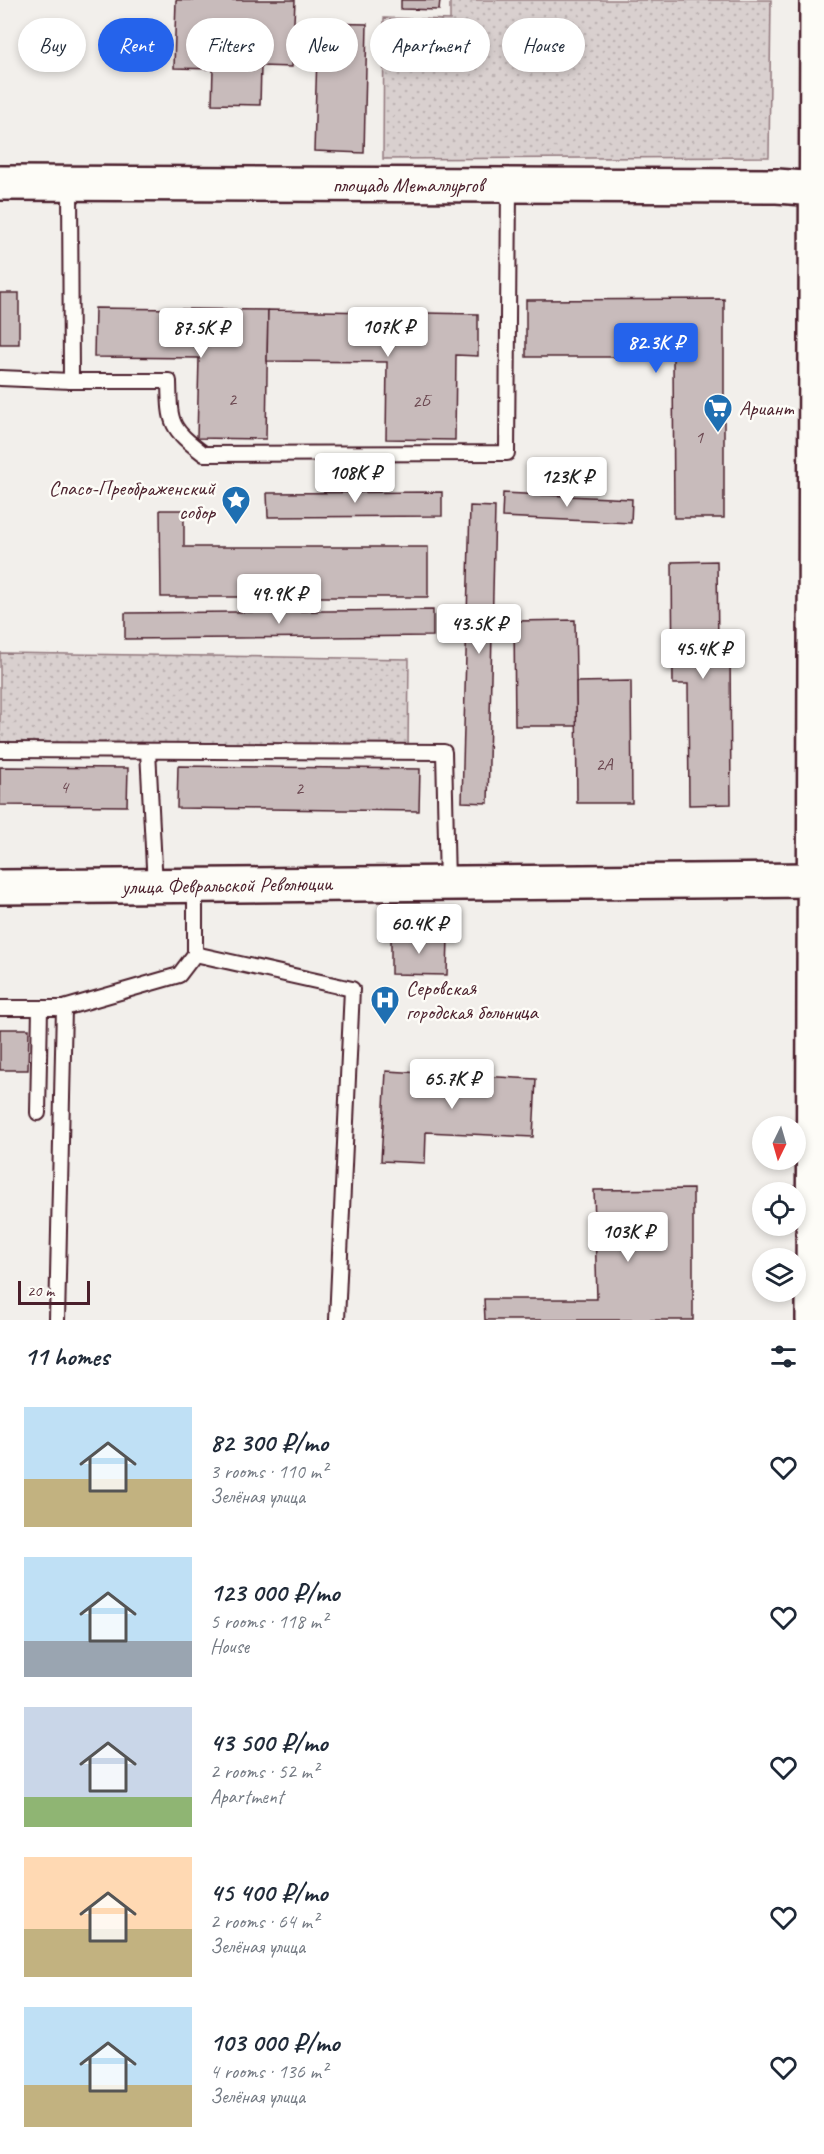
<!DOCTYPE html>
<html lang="en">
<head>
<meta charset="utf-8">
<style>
	:root { --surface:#fff; --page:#f6f6f7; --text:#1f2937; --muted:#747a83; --accent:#2563eb }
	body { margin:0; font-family:Caveat,sans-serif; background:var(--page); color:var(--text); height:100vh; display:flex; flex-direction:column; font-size:22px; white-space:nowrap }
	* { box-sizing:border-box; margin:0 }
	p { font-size:20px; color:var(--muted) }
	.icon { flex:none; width:33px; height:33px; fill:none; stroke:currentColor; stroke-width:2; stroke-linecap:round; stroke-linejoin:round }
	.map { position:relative; height:1320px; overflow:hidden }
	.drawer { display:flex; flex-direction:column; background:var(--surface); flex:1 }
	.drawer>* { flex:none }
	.hud { position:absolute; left:18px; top:18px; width:789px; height:54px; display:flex; gap:12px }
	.needle { width:39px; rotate:185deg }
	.buttons { position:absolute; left:752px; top:1116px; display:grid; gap:12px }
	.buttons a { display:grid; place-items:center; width:54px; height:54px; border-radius:50%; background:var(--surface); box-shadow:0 3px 9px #0003; font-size:30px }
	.scale { position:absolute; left:18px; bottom:15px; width:72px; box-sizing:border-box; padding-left:6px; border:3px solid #4a1f2b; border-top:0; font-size:16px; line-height:21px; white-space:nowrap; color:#4a1f2b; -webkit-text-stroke:4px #fdfcf7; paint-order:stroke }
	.price { position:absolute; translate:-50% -51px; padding:0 14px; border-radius:6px; background:#fff; color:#222; font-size:20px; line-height:39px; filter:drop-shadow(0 2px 3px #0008) }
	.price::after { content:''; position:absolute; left:50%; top:36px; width:18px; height:14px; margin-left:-9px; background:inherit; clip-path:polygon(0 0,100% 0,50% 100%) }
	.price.active { background:var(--accent); color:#fff }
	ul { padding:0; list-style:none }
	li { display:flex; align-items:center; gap:18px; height:150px; padding:0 24px }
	li span { display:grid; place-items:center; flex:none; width:168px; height:120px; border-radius:0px; color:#555 }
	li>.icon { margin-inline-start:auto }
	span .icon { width:72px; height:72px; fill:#fffc; stroke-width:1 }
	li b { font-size:26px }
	h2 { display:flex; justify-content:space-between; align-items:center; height:72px; padding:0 24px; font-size:26px }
	.pill { padding:0 21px; border-radius:27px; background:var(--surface); box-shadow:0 3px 9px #0003; font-size:21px; line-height:54px }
	.pill.active { background:var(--accent); color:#fff }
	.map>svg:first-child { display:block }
</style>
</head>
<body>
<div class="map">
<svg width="824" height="1320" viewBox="0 0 824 1320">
	<defs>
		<pattern id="grass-dots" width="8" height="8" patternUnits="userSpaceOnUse" patternTransform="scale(1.5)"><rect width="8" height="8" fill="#d9d0cf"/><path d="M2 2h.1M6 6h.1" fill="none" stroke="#bcb2b2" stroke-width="1.8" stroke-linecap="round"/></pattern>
	</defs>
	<rect width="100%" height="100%" fill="#f2efeb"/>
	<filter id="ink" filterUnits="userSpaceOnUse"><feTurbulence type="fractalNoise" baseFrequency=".0167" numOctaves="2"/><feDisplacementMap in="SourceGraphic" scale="12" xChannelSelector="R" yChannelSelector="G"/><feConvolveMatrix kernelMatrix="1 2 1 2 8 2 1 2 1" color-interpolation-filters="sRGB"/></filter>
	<g filter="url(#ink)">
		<g fill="url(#grass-dots)" stroke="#92787d" stroke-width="1.5">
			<path d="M450 0H771L769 157 383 159 384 18 450 20Z"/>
			<path d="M0 653 409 659 408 748 0 746Z"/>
		</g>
		<g fill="#c8bbbb" stroke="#4a1f2b" stroke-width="1.5">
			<path d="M176 0H295L292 67 261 66 260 105 212 104 213 69 174 68Z"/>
			<path d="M401 0H440L439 10 401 9Z"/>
			<path d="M318 23 367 24 364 153 314 151Z"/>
			<rect x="0" y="293" width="19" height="51"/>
			<path d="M724 299V518H674L673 357H526V300Z"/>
			<path d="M95 308 268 310 266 439 197 438 199 358 94 357Z"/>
			<path d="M268 310 478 314V356L456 355 455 440 386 439 387 362 267 361Z"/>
			<path d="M442 492V516L268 517 267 493Z"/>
			<path d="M503 493 632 499 631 523 502 517Z"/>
			<path d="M470 506 495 507 488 803 462 802Z"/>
			<path d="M160 510H184V547H428V597H161Z"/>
			<path d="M717 561 718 647H730L731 804 689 805 688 684H673L672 562Z"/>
			<path d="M433 610V636L125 639V613Z"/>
			<path d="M575 620 577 726H515L514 621Z"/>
			<path d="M631 681 632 803H577L576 682Z"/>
			<path d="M178 766 420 769 419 811 177 808Z"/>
			<path d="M0 767 128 768 127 806 0 805Z"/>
			<path d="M391 935 448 936 447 975 391 974Z"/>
			<path d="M0 1029H29L28 1070H0Z"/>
			<path d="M386 1071 536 1079 533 1137 426 1132 425 1163 381 1161Z"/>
			<path d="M693 1189V1320H485L484 1299H597L594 1190Z"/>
		</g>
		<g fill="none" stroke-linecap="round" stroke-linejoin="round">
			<g stroke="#4a1f2b" stroke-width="18">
				<g id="service">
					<path d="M70 183 71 381H169C170 424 169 427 204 454L507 453 509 186"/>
					<path d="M0 378 71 381"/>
					<path d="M0 750 444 752 447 883"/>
					<path d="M148 751 155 886"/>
					<path d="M195 954 352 989 337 1320"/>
					<path d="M0 1008H64"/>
					<path d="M38 1113 40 1008"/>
					<path d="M57 1320 64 1008 179 975 195 954V885"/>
				</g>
			</g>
			<g stroke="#4a1f2b" stroke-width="38">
				<g id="tertiary">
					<path d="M0 183 777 186 817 189"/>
					<path d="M0 887 814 880"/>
					<path d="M813 1320 817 0"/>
				</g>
			</g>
			<use href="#service" stroke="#fdfcf7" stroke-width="14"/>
			<use href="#tertiary" stroke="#fdfcf7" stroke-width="33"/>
		</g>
	</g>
	<defs>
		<g id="supermarket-pin" transform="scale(1.5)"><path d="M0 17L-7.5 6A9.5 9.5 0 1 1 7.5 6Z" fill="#1f6fb2" stroke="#fdfcf7"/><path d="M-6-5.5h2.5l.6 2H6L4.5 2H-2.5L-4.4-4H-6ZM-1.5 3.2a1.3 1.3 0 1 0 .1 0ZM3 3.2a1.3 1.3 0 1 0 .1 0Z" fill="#fff"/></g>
		<g id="sight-pin" transform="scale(1.5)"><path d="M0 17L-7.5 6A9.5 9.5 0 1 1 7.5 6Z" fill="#1f6fb2" stroke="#fdfcf7"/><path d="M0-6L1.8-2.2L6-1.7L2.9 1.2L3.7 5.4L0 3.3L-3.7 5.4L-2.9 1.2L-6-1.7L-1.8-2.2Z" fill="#fff"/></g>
		<g id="hospital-pin" transform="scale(1.5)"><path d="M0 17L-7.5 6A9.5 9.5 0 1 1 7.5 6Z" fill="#1f6fb2" stroke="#fdfcf7"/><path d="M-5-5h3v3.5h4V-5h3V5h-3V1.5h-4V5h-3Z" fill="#fff"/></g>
	</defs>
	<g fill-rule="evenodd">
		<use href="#supermarket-pin" x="718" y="408"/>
		<use href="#sight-pin" x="236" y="500"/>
		<use href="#hospital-pin" x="385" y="1000"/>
	</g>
	<g text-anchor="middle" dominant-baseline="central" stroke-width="5" stroke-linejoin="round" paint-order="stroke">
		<g font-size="18" fill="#6a464f">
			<text x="232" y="399">2</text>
			<text x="421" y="401">2Б</text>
			<text x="699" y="437">1</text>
			<text x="604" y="764">2А</text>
			<text x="64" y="787">4</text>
			<text x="299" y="788">2</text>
		</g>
		<g font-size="21" fill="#4a1f2b" stroke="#fdfcf7">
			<text x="408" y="185">площадь Металлургов</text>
			<text transform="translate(227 885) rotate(-1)">улица Февральской Революции</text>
		</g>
		<g font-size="21" fill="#4a1f2b" stroke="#fdfcf7" text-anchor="start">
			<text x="739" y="408">Ариант</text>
			<text x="215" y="488" text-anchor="end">Спасо-Преображенский<tspan x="215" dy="24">собор</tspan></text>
			<text x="406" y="988">Серовская<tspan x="406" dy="24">городская больница</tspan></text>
		</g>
	</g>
</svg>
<div class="buttons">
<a><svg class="needle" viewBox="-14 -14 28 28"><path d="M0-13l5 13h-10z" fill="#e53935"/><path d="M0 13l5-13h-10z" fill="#747a83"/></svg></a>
<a><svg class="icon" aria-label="locate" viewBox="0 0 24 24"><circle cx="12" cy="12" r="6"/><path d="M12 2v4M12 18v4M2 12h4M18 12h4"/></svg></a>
<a><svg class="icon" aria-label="layers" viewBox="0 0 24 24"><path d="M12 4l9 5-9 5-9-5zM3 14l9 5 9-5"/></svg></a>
</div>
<div class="scale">20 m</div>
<b class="price" style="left:388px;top:358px">107K ₽</b>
<b class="price" style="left:201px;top:359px">87.5K ₽</b>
<b class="price active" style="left:656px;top:374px">82.3K ₽</b>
<b class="price" style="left:355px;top:504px">108K ₽</b>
<b class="price" style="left:567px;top:508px">123K ₽</b>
<b class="price" style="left:279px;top:625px">49.9K ₽</b>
<b class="price" style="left:479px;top:655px">43.5K ₽</b>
<b class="price" style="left:703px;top:680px">45.4K ₽</b>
<b class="price" style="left:419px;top:955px">60.4K ₽</b>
<b class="price" style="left:452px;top:1110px">65.7K ₽</b>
<b class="price" style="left:628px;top:1263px">103K ₽</b>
<div class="hud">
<a class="pill">Buy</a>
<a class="pill active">Rent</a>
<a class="pill">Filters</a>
<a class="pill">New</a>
<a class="pill">Apartment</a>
<a class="pill">House</a>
</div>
</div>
<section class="drawer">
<h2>11 homes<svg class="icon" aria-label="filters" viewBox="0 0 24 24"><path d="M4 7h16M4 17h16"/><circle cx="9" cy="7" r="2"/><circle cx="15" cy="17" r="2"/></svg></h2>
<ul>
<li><span style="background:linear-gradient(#bfe0f5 60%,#c2b280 0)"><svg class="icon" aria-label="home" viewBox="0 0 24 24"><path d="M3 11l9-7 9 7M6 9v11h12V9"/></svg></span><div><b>82 300 ₽/mo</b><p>3 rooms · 110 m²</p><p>Зелёная улица</p></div><svg class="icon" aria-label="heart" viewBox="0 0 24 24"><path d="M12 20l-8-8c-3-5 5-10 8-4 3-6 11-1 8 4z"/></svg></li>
<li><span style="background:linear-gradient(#bfe0f5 70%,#9aa5b1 0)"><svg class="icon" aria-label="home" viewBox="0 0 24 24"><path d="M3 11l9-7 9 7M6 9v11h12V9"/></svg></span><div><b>123 000 ₽/mo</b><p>5 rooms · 118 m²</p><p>House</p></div><svg class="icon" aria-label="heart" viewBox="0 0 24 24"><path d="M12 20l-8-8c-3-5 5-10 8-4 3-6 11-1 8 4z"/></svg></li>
<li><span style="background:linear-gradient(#c9d6e8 75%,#8fb573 0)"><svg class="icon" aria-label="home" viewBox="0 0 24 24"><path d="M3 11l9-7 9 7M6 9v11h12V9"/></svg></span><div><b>43 500 ₽/mo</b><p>2 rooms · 52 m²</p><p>Apartment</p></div><svg class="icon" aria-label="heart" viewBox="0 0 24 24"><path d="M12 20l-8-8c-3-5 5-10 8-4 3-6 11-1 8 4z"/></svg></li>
<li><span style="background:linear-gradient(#ffd9b3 60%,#c2b280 0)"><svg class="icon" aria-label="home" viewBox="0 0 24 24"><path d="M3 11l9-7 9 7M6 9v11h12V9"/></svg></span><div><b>45 400 ₽/mo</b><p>2 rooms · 64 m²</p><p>Зелёная улица</p></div><svg class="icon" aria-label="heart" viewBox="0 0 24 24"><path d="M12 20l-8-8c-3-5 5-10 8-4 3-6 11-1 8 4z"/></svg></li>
<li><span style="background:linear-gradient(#bfe0f5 65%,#c2b280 0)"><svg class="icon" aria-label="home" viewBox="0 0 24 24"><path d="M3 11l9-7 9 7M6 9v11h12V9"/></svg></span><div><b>103 000 ₽/mo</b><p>4 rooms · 136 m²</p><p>Зелёная улица</p></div><svg class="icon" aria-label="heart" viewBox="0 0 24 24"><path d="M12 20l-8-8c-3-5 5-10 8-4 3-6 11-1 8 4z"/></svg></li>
</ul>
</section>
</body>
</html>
